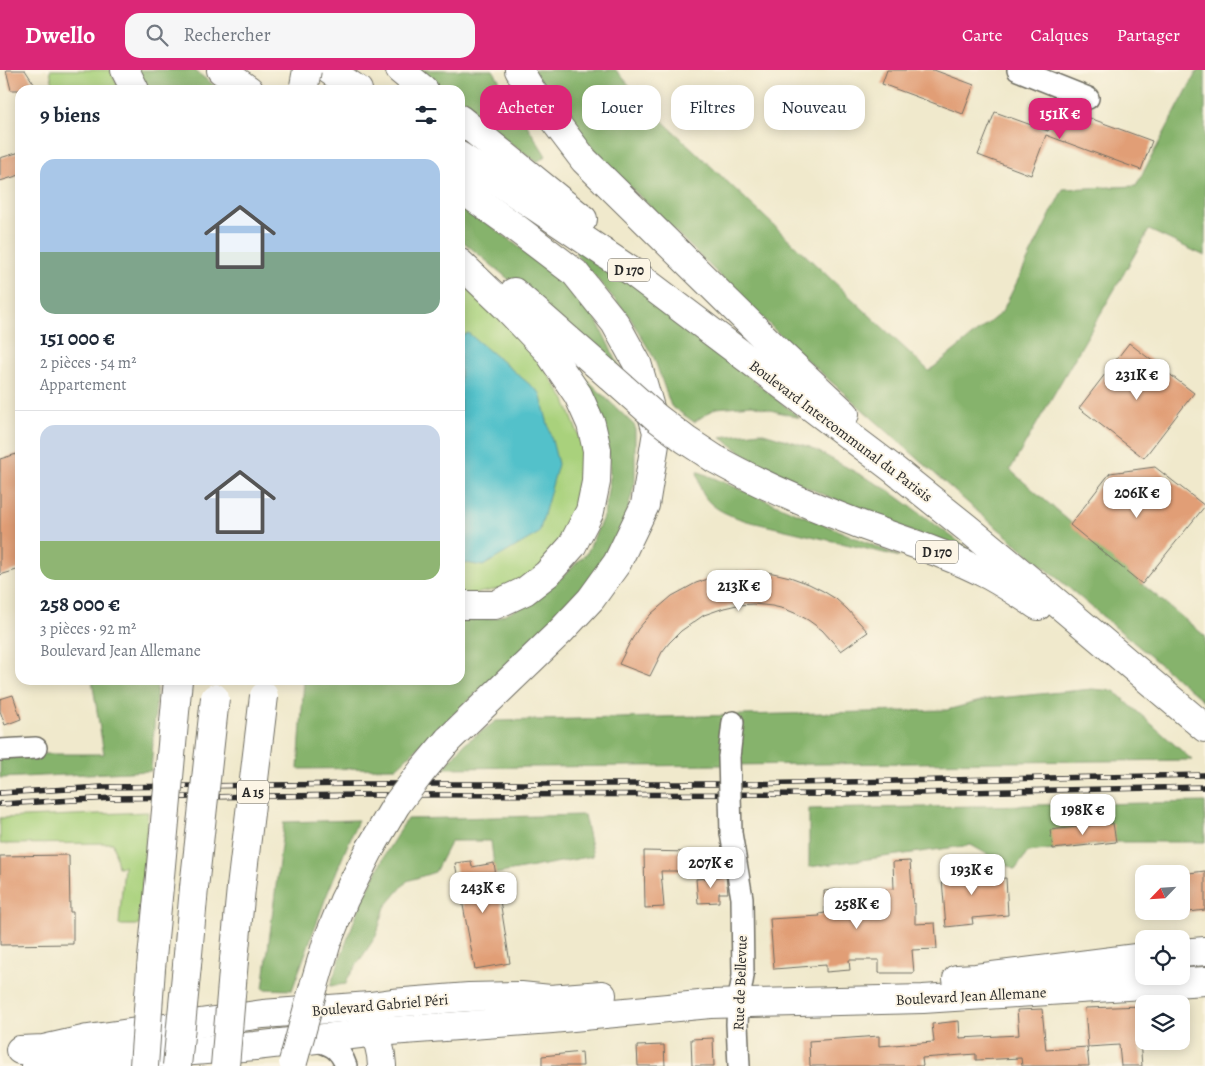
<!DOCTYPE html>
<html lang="fr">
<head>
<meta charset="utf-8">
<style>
	:root { --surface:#fff; --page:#f6f6f7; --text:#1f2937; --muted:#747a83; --line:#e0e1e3; --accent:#db2777 }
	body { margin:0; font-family:Alegreya,serif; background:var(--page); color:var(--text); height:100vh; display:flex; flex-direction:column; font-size:19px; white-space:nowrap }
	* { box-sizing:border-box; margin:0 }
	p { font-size:16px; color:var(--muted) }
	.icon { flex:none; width:28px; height:28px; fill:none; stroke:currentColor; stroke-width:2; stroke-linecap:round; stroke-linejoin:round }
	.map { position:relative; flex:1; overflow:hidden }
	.details { position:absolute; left:15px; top:15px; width:450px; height:600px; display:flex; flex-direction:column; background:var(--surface); border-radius:15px; box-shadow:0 2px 12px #0003 }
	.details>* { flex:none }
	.hud { position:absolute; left:480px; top:15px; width:475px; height:45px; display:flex; gap:10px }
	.needle { width:32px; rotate:245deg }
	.controls { position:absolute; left:1135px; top:795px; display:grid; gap:10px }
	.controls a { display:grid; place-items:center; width:55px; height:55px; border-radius:10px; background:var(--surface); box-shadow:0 2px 12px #0003; font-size:25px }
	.price { position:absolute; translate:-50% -42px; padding:0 11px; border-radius:10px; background:#fff; color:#222; font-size:16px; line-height:32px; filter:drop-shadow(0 1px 2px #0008) }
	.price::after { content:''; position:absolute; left:50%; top:30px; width:15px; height:11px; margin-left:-8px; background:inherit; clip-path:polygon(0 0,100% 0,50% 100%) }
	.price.active { background:var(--accent); color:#fff }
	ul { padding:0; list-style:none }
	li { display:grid; align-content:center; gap:10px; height:265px; padding:0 25px }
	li+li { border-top:1px solid var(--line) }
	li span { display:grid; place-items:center; height:155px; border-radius:15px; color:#555 }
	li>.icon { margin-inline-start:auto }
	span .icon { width:90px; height:90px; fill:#fffc; stroke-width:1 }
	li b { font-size:21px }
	h2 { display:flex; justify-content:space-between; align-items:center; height:60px; padding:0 25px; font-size:21px }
	.chip { padding:0 18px; border-radius:15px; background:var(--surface); box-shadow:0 2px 12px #0003; font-size:18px; line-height:45px }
	.chip.active { background:var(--accent); color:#fff }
	header { display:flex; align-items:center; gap:30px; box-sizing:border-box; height:70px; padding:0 25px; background:var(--accent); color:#fff }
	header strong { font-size:24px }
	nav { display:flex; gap:28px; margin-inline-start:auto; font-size:18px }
	.search { width:350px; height:45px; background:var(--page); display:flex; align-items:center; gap:12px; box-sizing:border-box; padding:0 18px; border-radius:15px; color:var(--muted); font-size:19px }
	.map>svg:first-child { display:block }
</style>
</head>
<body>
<header>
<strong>Dwello</strong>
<div class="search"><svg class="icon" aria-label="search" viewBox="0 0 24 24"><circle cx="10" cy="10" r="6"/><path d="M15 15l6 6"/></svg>Rechercher</div>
<nav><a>Carte</a><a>Calques</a><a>Partager</a></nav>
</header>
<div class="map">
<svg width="1205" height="996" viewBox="0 0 1205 996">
	<rect width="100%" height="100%" fill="#fcf5e5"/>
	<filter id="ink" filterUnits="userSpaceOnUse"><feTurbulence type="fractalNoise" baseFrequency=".02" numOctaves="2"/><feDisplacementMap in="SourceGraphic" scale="10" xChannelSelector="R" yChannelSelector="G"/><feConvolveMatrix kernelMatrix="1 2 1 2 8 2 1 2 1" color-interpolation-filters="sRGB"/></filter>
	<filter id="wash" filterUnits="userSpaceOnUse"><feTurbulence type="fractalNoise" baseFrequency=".0096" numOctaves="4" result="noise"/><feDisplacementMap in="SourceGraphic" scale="20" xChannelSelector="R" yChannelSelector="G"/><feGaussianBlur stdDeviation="1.12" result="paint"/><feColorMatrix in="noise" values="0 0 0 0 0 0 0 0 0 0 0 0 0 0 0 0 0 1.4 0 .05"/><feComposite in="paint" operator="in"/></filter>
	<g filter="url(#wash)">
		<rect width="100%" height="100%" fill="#f0e9cc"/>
		<g fill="#a9d17c" stroke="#6a7e54">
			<path d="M50 0H110L120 20H54Z"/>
			<path d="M460 209 535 284 565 330 583 377V419L568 460 544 498 503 518 464 526 460 525Z"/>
			<path d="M148 742 139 855H119L124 796 118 797 113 773 0 774V748Z"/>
		</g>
		<g fill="#86b36c" stroke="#586f4c">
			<path d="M136 0H194L220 20H148Z"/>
			<path d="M409 0H493L546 86 537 92 460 37V20H436Z"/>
			<path d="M533 0H616L653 42 929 301 1002 242 1063 119 1136 116 1196 3 1201 0H1205V186L1149 160 1010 400 1142 514 1205 566V632L977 441 792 277 596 83 541 12Z"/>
			<path d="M460 132 566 213 593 243 623 304 460 169Z"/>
			<path d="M577 176 642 220 800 348 752 335 716 338 694 352 671 336 654 288 629 246 576 185Z"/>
			<path d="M575 298 635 356V412L625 451 608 487 582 521 552 553 396 698 298 699 304 610H460V551L496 548 533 532 558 511 587 483 604 445 610 408 608 377Z"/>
			<path d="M760 362 810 377 888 420 992 496 766 400 720 367Z"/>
			<path d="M697 401 901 487 747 451C728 445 707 438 700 417 699 412 698 407 697 401Z"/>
			<path d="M92 610H154L157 614 151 701 0 708V684H104Z"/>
			<path d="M1092 619 1114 621 1192 690 444 698 464 674 496 651 947 640 988 629Z"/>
			<path d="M1205 732V772H1116L1028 782 1015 800 971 775 809 797V739Z"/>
			<path d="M584 745 593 786 495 804 491 771H451L435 802 407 811 385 837 376 866 348 908 346 914 330 916 360 835 387 781 407 749Z"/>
			<path d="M358 750 326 827 292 920 263 919 284 752Z"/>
		</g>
		<path fill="#53c1ca" stroke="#3f767a" d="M468 263 540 323 558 394 539 463 483 496 460 492V267Z"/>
		<g id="blocks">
			<g fill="#e19e76">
				<path d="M6 0H25L38 20H11Z"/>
				<path d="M887 0H934L974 15 963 44 882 14Z"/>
				<path d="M1057 36 1152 71 1141 100 1046 65 1031 105 978 85 995 42 1048 61Z"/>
				<path d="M20 82V105L0 111V88Z"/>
				<path d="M1129 273 1194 323 1144 388 1079 338Z"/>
				<path d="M20 383V499L0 505V389Z"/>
				<path d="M1155 397 1205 436 1142 514 1070 455 1110 403Z"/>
				<path d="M756 501 773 503 790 507 809 514 823 521 836 529 847 539 868 562 841 581 822 560 808 550 797 544 785 539 772 536 753 534 737 535 724 538 704 545 681 561 669 573 662 582 650 606 619 594 628 576 638 559 651 544 672 526 696 513 726 503Z"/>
				<path d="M13 625 21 649 5 655 0 641V629Z"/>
				<path d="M1113 753 1116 772 1053 779 1050 760Z"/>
				<path d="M644 781 688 782V801H661L664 837 645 838Z"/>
				<path d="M69 785 70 842H73V874L0 875V786Z"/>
				<path d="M471 791 472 797 494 793 510 893 475 899 455 793Z"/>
				<path d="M910 791 913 834 915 833V854L935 853 937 879 912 880 914 903H879V890H849L850 900 826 902V895L774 899 770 849 820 846 819 844 825 843 824 821 841 819V823L894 819 893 792Z"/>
				<path d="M972 795 974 810 1006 808 1008 845 972 848 973 854 946 857 941 798Z"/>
				<path d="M1205 801V840L1181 843V804Z"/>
				<path d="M726 806 728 823H719V832L698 833 696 809Z"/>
				<path d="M1144 936V957H1139L1142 996H1121L1119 975 1088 977 1085 938Z"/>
				<path d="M1042 939 1046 980 1087 977 1089 996H1022L1021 988 976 990V984L922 988 923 996H810L809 971 879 966V976L934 972 932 954 959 951 960 968 1019 965 1017 940Z"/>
				<path d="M713 968 714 996H692L691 969Z"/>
				<path d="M664 975 665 996H638L637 976Z"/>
				<path d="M582 982 583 996H542V986Z"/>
			</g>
		</g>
	</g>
	<g filter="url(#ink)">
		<use href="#blocks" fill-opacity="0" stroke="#706e63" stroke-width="1"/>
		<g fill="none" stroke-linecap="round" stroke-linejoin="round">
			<g stroke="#706e63" stroke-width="24">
				<g id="street">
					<path d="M1018 0 1088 28"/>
					<path d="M0 680 36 678"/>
					<path d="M729 687 733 652"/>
					<path d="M731 763 742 828 743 906 738 935 737 954 739 996"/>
					<path d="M314 970C330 974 340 978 346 996"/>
				</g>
			</g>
			<g stroke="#706e63" stroke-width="30">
				<g id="secondary">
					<path d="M1181 883 1205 881"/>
					<path d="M957 909 976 908 1144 887"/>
					<path d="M372 944 381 985 382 996"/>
					<path d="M20 980 44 979 88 969 263 944 370 936 392 933 469 927 521 926 550 929 602 925"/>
					<path d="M36 996 47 993 255 976 377 962 552 949 710 934 923 929 1205 911"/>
				</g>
			</g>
			<g stroke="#706e63" stroke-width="30">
				<g id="highway">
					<path d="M125 0 135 20"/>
					<path d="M221 0 249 20"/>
					<path d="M329 0 358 20"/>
					<path d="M400 0 424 20"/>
					<path d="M519 0 531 20 584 90 782 285 845 344"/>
					<path d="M460 49 583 149"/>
					<path d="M460 86 634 203 892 398 967 458 1049 526 1205 658"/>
					<path d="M460 193 505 236 548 281 578 325 591 354 597 380 596 412 590 441 572 476 547 504 525 521 495 535H460"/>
					<path d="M514 222 595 293"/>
					<path d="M715 389C759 414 806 434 854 452 898 469 944 482 986 504 1004 513 1021 525 1038 536"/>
					<path d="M176 631 178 610"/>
					<path d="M448 670 561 561 591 529 617 493 645 435 657 362 637 293 615 253 575 203 512 155 460 118"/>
					<path d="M234 890 241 818"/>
					<path d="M187 895 194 818"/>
					<path d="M151 898 159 817"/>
					<path d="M314 916 327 872 344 830 370 779"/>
				</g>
			</g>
			<use href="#street" stroke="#fff" stroke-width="21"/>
			<use href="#secondary" stroke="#fff" stroke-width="28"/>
			<use href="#highway" stroke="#fff" stroke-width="28"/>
			<g stroke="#2b2b2b" stroke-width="5.5">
				<g id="rail">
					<path d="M0 723 103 717 363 714H739L1205 705"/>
					<path d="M0 734 113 728 362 725 866 724 1205 717"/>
				</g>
			</g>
			<use href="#rail" stroke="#fcf5e5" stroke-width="4" stroke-dasharray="11" stroke-linecap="butt"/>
			<g stroke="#706e63" stroke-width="24" stroke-linecap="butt">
				<path id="street-bridge" d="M729 687 731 763"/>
			</g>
			<g stroke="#706e63" stroke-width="30" stroke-linecap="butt">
				<g id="highway-bridge">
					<path d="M304 16 307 0"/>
					<path d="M595 293 657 348 686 370 715 389"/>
					<path d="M370 779 396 735 422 701 448 670"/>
					<path d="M159 817 176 631"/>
					<path d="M194 818 215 628"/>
					<path d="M241 818 264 626"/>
					<path d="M293 992 314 916"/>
					<path d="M144 996 151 898"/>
					<path d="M177 996 187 895"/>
					<path d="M225 996 234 890"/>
				</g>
			</g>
			<use href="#street-bridge" stroke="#fff" stroke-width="21"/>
			<use href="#highway-bridge" stroke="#fff" stroke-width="28"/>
		</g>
	</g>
	<g text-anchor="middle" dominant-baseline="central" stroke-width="4" stroke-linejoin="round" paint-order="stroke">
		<g fill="#fcf5e5" stroke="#6a6863" stroke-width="1">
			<rect x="608" y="188.5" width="42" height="23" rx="4"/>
			<rect x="916" y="470.5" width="42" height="23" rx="4"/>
			<rect x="237" y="710.5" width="32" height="23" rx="4"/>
		</g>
		<g font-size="14" font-weight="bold" fill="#2b2b2b">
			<text x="629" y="200">D 170</text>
			<text x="937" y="482">D 170</text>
			<text x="253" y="722">A 15</text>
		</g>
		<g font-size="15" fill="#2b2b2b" stroke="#fcf5e5">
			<text transform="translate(841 361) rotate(37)">Boulevard Intercommunal du Parisis</text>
			<text transform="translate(740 913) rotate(-88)">Rue de Bellevue</text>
			<text transform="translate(971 926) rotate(-3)">Boulevard Jean Allemane</text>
			<text transform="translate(380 935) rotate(-5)">Boulevard Gabriel Péri</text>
		</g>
	</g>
</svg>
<div class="controls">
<a><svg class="needle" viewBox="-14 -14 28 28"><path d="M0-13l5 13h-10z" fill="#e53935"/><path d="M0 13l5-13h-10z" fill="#747a83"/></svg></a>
<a><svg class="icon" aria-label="locate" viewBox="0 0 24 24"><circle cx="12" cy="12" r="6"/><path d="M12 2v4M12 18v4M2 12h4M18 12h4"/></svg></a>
<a><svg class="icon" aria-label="layers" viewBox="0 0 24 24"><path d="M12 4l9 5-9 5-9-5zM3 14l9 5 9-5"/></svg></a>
</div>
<b class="price active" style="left:1060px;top:70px">151K €</b>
<b class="price" style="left:1137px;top:331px">231K €</b>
<b class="price" style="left:1137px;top:449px">206K €</b>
<b class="price" style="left:739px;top:542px">213K €</b>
<b class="price" style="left:1083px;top:766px">198K €</b>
<b class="price" style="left:711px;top:819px">207K €</b>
<b class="price" style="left:972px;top:826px">193K €</b>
<b class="price" style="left:483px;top:844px">243K €</b>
<b class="price" style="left:857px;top:860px">258K €</b>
<div class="hud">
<a class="chip active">Acheter</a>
<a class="chip">Louer</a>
<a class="chip">Filtres</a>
<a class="chip">Nouveau</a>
</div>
<section class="details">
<h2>9 biens<svg class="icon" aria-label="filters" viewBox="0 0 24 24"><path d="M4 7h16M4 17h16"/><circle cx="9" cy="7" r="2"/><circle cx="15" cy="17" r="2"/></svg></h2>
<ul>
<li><span style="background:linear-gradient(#a9c7e8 60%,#7fa58c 0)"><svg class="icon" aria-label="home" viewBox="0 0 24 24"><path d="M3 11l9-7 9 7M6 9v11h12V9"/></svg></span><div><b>151 000 €</b><p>2 pièces · 54 m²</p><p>Appartement</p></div></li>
<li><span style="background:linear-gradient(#c9d6e8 75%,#8fb573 0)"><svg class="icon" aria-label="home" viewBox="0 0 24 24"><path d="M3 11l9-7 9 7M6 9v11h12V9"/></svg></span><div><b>258 000 €</b><p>3 pièces · 92 m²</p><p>Boulevard Jean Allemane</p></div></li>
</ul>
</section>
</div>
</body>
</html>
